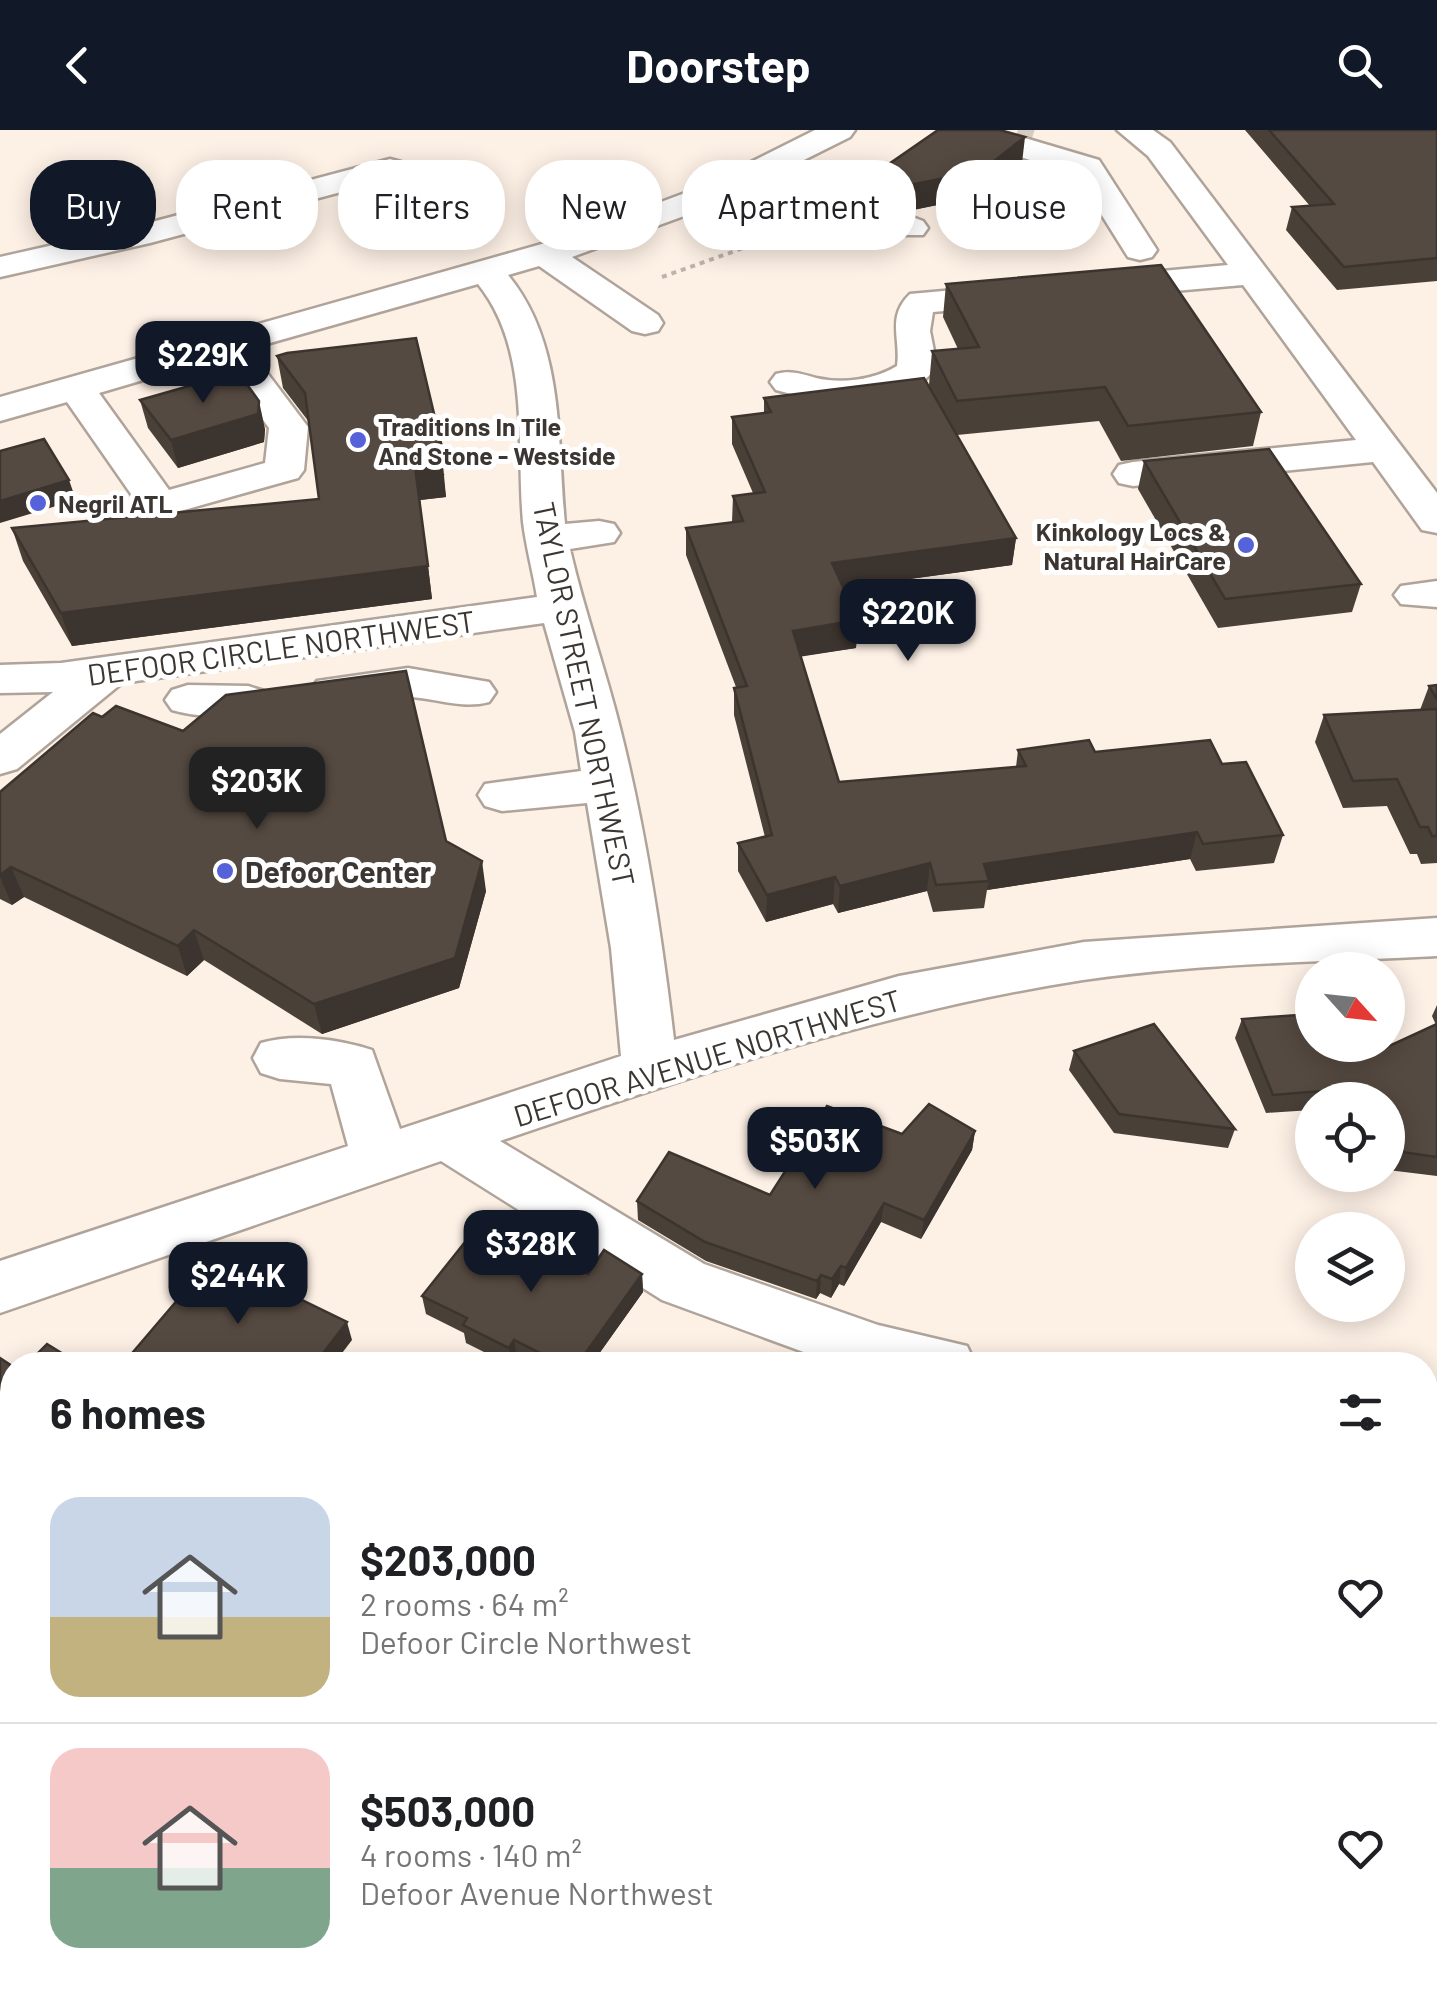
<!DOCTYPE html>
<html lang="en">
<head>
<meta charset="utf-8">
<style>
	:root { --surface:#fff; --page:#f6f6f6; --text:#202124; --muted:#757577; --line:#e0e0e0; --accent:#111827 }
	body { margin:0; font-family:Barlow,sans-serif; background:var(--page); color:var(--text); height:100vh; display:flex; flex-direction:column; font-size:38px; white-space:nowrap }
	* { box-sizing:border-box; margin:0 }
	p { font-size:32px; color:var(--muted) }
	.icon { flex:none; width:55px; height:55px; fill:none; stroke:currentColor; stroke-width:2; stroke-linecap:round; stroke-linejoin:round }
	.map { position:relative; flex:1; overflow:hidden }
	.drawer { position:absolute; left:0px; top:1222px; width:1438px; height:642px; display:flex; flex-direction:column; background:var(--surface); border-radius:40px 40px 0 0; box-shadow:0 5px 25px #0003 }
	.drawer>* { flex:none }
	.guide { position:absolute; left:30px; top:30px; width:1378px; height:90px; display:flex; gap:20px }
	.needle { width:65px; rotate:117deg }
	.buttons { position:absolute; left:1295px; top:822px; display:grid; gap:20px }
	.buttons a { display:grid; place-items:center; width:110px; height:110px; border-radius:50%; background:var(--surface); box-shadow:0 5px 25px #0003; font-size:50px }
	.price { position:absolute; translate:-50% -85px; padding:0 22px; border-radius:20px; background:var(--accent); color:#fff; font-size:32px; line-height:65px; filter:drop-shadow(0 2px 5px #0008) }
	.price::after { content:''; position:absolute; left:50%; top:60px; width:30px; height:22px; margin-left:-15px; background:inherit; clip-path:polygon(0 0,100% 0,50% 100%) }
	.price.current { background:#222; color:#fff }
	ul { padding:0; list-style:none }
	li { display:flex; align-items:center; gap:30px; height:250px; padding:0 50px }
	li+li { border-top:2px solid var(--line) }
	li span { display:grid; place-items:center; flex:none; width:280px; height:200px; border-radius:30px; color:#555 }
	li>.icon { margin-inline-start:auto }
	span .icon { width:120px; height:120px; fill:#fffc; stroke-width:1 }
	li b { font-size:42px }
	h2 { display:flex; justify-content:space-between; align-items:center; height:120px; padding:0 50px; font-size:42px }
	.pill { padding:0 35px; border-radius:40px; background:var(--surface); box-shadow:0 5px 25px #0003; font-size:35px; line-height:90px }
	.pill.current { background:var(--accent); color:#fff }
	header { display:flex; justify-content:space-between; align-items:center; height:130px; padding:0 50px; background:var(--accent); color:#fff; font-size:45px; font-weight:700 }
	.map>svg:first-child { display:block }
</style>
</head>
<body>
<header><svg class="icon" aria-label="back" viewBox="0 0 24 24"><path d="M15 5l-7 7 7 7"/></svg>Doorstep<svg class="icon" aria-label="search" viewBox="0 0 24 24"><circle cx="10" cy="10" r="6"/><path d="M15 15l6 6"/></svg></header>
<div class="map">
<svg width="1437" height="1864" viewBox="0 0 1437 1864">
	<rect width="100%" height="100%" fill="#fdf0e5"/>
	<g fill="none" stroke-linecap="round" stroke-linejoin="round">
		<path stroke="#d6cbc1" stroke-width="35" stroke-dasharray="35 18" stroke-linecap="butt" d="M1018 0 1033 5"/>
		<g stroke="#b0a49a" stroke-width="5">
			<g id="minor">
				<path d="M815 0H855L850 7 786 39 923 91 928 98 923 105H899L761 52 725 71 572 127 658 185 663 193 658 201 645 204 632 201 539 136 508 145C565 214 557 311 565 394L599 391 614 394 620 403 614 412 570 419C584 481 606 540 621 602 646 702 662 807 674 910L899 846 1084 812 1437 788V826C1320 832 1199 833 1083 850 883 881 691 946 500 1011L704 1134 878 1195 967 1216 976 1235H839L662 1170 441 1031 0 1183V1131L348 1016 331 954 280 949 261 943 253 928 261 913C294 903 339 909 372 920L400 999 621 926 611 818 587 673 502 681 485 676 478 665 485 654 581 641 575 602 544 493 122 553 17 639 0 644V604L53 562 0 563V535L61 533 537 467C533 442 526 417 523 392 516 313 531 220 478 154L249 219 308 297 304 340 298 348 159 387 145 384 67 272 0 291V267L570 106 701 57ZM218 228 269 298 265 333 169 360 99 263Z"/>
				<path d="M1117 0H1153L1170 12 1437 363V403L1422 400 1373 332 1133 356 1119 353 1113 344 1119 335 1133 332 1356 310 1243 155 933 182 930 201 937 236C902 286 825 274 776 260L770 252 776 244C791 240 801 244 816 248 842 254 874 250 897 236 901 209 886 187 910 164L1228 135 1148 26Z"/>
				<path d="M1018 6 1099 30 1157 120 1152 127 1140 130 1128 127 1076 44 1007 23 1002 16 1007 9Z"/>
				<path d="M390 29 401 32 406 39 401 46 150 113 0 147V127L133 97Z"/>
				<path d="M1437 451V477L1401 474 1394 465 1401 456Z"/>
				<path d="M408 538 489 552 496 562 489 572C462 579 438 569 411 567 379 565 349 580 317 571L310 561 317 551Z"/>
				<path d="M188 555 248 556 264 561 271 571 264 581C236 589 200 588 172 580L165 570 172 560Z"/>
				<path d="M0 1391 12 1396V1463L0 1458Z"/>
				<path d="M1437 1549V1621L1425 1624V1552Z"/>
				<path d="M677 1852H771L775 1864H682Z"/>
			</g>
		</g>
		<g stroke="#bdb3aa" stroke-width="4" stroke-dasharray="5 5" stroke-linecap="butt">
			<path d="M953 80 1061 115"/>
			<path d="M662 147 794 100"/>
		</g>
		<use href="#minor" fill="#fff" fill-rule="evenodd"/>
	</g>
	<g fill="#494038">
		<path d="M1245 0H1436L1437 1V151L1337 160 1286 100 1292 77 1310 76Z"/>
		<path d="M1022 33 964 79 947 73 908 81 874 69 876 43Z"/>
		<path d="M946 154 1261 282 1253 316 1121 331 1099 291 957 305 1016 408 1012 435 843 458 858 490 856 518 801 526 839 652 1016 637 1018 620 1095 622 1222 634 1283 705 1274 733 1196 741 1190 729 987 760 984 778 933 782 927 761 838 783 833 774 766 792 738 741V713L765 707 734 585V558L736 557 686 425V398L732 392 733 366 753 363 732 314V287L764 283V268L934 266 929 255 932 221 958 219 943 187Z"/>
		<path d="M277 226 445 345H443L446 367 420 370 432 469 72 516 23 431 12 398 319 369 309 292 283 258Z"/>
		<path d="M140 270 265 299 264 312 178 338 148 298Z"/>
		<path d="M1144 331 1361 454 1352 482 1218 498 1138 359Z"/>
		<path d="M1437 555V733L1421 734 1417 724H1410L1387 676 1343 678 1315 612 1324 585 1420 580 1429 556Z"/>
		<path d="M0 662 446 711 486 761 459 858 322 904 204 830 187 846 24 767 12 775 0 769Z"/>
		<path d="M1437 875V1046L1388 1040V970H1312V980L1266 983 1235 908 1242 889 1385 918 1436 895 1432 886Z"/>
		<path d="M1074 921 1235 999 1228 1018 1114 1003 1069 940Z"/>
		<path d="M975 1001 972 1020 921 1109 881 1092 844 1156 839 1154 831 1168 820 1163 816 1169 706 1131 638 1090 637 1071 770 1065 902 1004Z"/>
		<path d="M496 1107 588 1144H642L643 1162 591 1235H531L517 1228 512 1235H510L466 1213 464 1203 426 1184 422 1166Z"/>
		<path d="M0 1228 12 1236V1336L0 1328Z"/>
		<path d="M1430 1300 1437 1307V1435L1425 1430V1309Z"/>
		<path d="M1306 1852H1425L1437 1864H1327Z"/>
	</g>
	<g fill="#3c342e">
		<path d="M1025 7 1022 33 964 79 966 53Z"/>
		<path d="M949 47 947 73 908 81 910 55Z"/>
		<path d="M259 271 265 299 264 312 178 338 171 310Z"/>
		<path d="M437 313H441L446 367 420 370 432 469 72 516 61 483 415 337Z"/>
		<path d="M69 350 76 370 0 393V371Z"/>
		<path d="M1016 408 1012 435 830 460 832 433Z"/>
		<path d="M858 490 856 518 792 528 793 501Z"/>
		<path d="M1197 702 1190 729 987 760 989 751 984 734Z"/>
		<path d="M482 731 486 761 459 858 322 904 314 874Z"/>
		<path d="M930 733 927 761 838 783 840 756Z"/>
		<path d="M11 737 24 767 12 775 0 747V745Z"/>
		<path d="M835 747 833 774 766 792 767 765Z"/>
		<path d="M194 800 204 830 187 846 178 816Z"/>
		<path d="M975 1001 972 1020 921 1109 924 1090Z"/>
		<path d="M884 1073 881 1092 844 1156 846 1138Z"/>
		<path d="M841 1136 839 1154 831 1168 832 1149Z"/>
		<path d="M642 1144 643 1162 591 1235H577Z"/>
		<path d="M821 1145 820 1163 816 1169 817 1151Z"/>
		<path d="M347 1192 352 1210 333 1235H314Z"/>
		<path d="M514 1210 517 1228 512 1235 509 1218Z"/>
		<path d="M240 1852H256L248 1864H232Z"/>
	</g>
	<g fill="#554a41" stroke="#3c342e" stroke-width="2.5">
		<path d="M938 0H1000L1025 7 966 53 949 47 910 55 876 43Z"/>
		<path d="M1269 0H1436L1437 1V128L1344 137 1292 77 1334 74Z"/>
		<path d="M1161 135 1261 282 1128 296 1105 257 957 271 932 221 979 217 946 154Z"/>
		<path d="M416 208 441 313H437L442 334 415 337 428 436 61 483 12 398 319 369 305 263 277 226 287 223Z"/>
		<path d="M238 242 259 271 258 284 171 310 140 270Z"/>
		<path d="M924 248 1016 408 832 433 858 490 793 501 839 652 1026 636 1018 620 1089 610 1095 622 1210 610 1222 634 1246 632 1283 705 1203 714 1197 702 984 734 989 751 936 755 930 733 840 756 835 747 767 765 738 713 772 705 734 558 747 556 686 398 743 391 733 366 765 362 732 287 771 282 764 268Z"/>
		<path d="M44 309 69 350 0 371V321Z"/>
		<path d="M1269 319 1361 454 1225 469 1144 331Z"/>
		<path d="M406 541 446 711 482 731 455 828 314 874 194 800 178 816 11 737 0 745V662L93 583 102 587 116 576 183 601 226 565Z"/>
		<path d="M1437 555V569L1429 556Z"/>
		<path d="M1437 579V706H1432L1428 697H1420L1397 649 1353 651 1324 585Z"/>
		<path d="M1312 884V915H1383L1385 918 1437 894V1027L1388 1020V970H1345V959L1273 965 1242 889Z"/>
		<path d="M1154 894 1235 999 1119 984 1074 921Z"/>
		<path d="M929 974 975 1001 924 1090 884 1073 846 1138 841 1136 832 1149 821 1145 817 1151 705 1112 637 1071 669 1022 770 1065 827 976 902 1004Z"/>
		<path d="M477 1097 496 1107 500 1101 588 1144 604 1120 642 1144 577 1235H564L514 1210 509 1218 463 1195 467 1188 422 1166Z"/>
		<path d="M234 1137 347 1192 314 1235H122L197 1147 218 1158Z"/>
		<path d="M47 1214 81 1235H26Z"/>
		<path d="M0 1228 12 1236V1326L0 1318Z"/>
		<path d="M1430 1300 1437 1307V1414L1425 1408V1316Z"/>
		<path d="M1425 1703 1437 1709V1864H1358L1337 1852H1425Z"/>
		<path d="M87 1852H240L232 1864H79Z"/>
	</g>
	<g fill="#5562d9" stroke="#fff" stroke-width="4">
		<circle cx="358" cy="310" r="10"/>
		<circle cx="38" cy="373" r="10"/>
		<circle cx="1246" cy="415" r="10"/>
		<circle cx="225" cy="741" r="10"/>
	</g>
	<g text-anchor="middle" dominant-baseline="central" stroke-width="10" stroke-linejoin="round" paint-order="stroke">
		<g font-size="25" font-weight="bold" fill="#3b3632" stroke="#fff" text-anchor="start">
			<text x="378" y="296">Traditions In Tile<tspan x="378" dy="29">And Stone - Westside</tspan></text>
			<text x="58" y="373">Negril ATL</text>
			<text x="1226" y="401" text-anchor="end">Kinkology Locs &amp;<tspan x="1226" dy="29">Natural HairCare</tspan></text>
		</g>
		<g font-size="30" fill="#3b3632" stroke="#fff">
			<text transform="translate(281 517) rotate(-8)">DEFOOR CIRCLE NORTHWEST</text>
			<text transform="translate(585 564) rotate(78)">TAYLOR STREET NORTHWEST</text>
			<text transform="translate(707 927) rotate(-17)">DEFOOR AVENUE NORTHWEST</text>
		</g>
		<g font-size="30" font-weight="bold" fill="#3b3632" stroke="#fff" text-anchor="start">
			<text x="245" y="741">Defoor Center</text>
		</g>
	</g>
</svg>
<div class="buttons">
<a><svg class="needle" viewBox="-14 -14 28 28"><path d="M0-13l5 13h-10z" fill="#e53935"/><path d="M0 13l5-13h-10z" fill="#757577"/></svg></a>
<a><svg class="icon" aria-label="locate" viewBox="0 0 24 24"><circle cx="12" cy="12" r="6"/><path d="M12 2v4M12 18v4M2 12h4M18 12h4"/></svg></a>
<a><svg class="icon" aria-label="layers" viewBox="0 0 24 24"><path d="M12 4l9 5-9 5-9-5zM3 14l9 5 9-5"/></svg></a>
</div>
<b class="price" style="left:203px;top:276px">$229K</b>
<b class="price" style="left:908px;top:534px">$220K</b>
<b class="price current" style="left:257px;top:702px">$203K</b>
<b class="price" style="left:815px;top:1062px">$503K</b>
<b class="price" style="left:531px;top:1165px">$328K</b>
<b class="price" style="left:238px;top:1197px">$244K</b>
<div class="guide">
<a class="pill current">Buy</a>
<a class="pill">Rent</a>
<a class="pill">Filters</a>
<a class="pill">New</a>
<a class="pill">Apartment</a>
<a class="pill">House</a>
</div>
<section class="drawer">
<h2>6 homes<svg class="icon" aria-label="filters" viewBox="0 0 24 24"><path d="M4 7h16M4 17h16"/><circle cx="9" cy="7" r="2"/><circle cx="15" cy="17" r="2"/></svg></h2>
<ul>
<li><span style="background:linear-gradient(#c9d6e8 60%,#c2b280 0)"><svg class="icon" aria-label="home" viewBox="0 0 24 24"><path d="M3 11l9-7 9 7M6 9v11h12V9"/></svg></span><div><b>$203,000</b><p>2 rooms · 64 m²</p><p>Defoor Circle Northwest</p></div><svg class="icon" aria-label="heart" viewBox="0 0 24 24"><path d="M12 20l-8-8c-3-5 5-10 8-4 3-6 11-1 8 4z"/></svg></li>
<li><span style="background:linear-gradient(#f6c9c9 60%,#7fa58c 0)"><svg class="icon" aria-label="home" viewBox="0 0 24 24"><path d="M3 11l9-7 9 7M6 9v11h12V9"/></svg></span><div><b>$503,000</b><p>4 rooms · 140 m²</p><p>Defoor Avenue Northwest</p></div><svg class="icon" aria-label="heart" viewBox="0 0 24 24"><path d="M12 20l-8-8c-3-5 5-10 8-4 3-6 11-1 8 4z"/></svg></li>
</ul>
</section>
</div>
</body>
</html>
